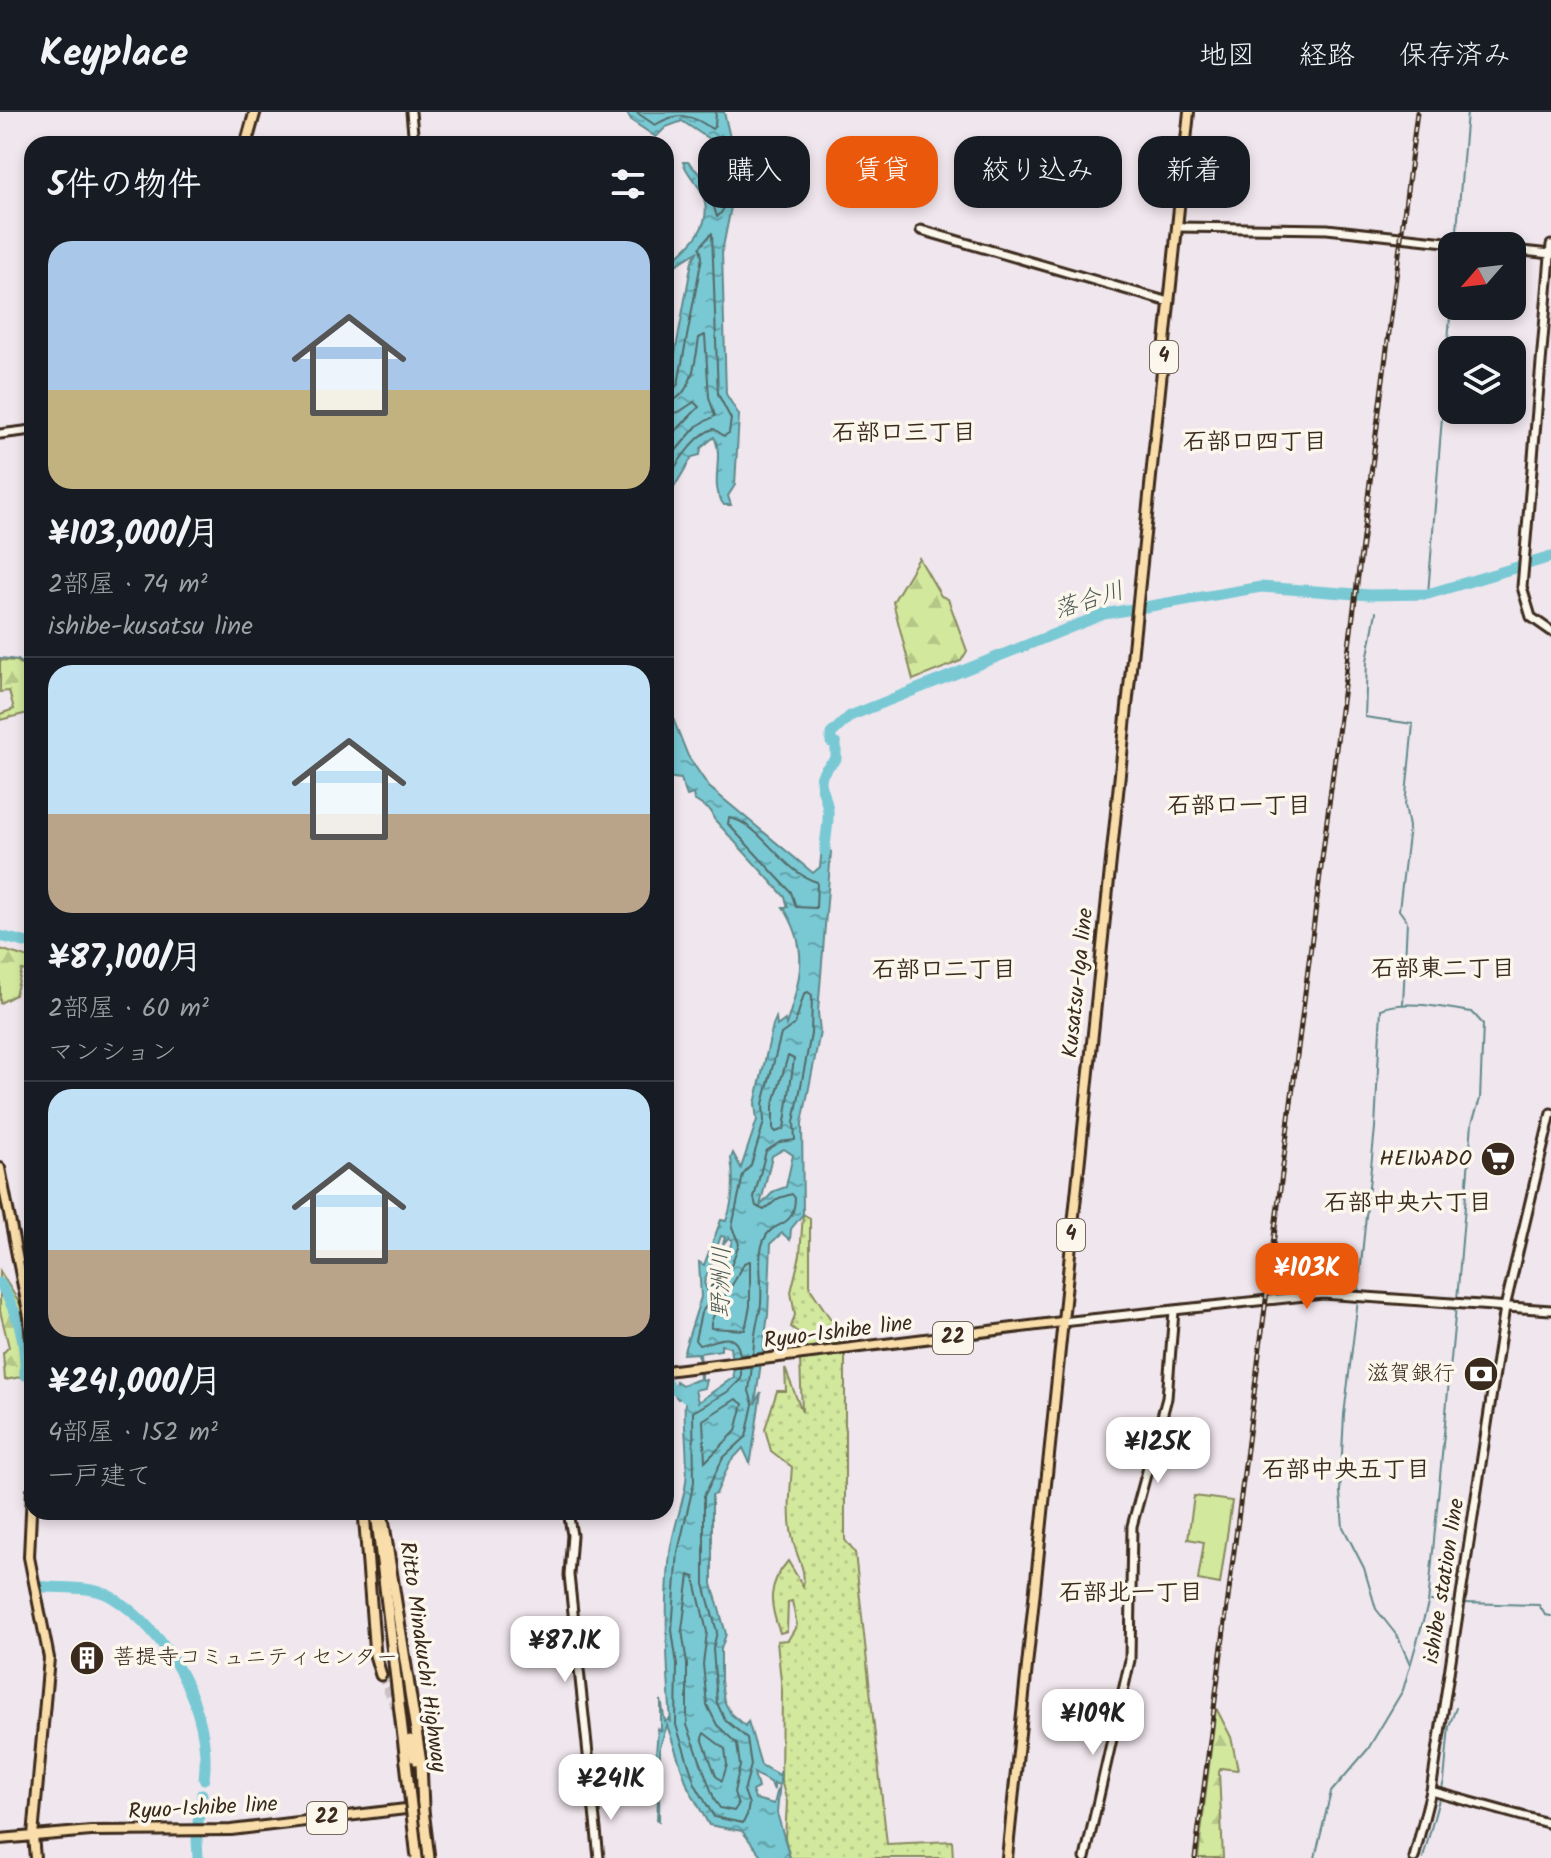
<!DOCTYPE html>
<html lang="ja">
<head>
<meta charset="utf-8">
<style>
	:root { --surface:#171b24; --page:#20242c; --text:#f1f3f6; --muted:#9ea1a6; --line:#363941; --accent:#ea580c }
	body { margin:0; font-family:Kalam,"Klee One",sans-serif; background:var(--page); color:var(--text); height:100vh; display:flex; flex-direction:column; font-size:30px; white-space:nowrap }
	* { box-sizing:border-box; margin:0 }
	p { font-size:26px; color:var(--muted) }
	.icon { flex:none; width:44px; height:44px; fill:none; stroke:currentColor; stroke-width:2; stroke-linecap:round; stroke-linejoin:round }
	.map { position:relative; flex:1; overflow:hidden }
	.side { position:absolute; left:24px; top:24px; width:650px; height:1384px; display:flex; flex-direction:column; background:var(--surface); border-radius:24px; box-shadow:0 4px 12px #0003 }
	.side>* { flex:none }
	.banner { position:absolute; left:698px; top:24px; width:732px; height:72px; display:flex; gap:16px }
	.needle { width:52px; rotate:242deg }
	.controls { position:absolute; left:1438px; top:120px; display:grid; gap:16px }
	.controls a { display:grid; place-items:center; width:88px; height:88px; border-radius:16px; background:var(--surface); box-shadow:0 4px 12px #0003; font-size:40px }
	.price { position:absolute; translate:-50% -68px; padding:0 18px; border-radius:16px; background:#fff; color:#222; font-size:26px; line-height:52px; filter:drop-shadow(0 2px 4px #0008) }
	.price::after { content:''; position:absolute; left:50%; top:48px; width:24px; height:18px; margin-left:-12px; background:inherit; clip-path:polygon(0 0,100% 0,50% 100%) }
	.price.current { background:var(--accent); color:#fff }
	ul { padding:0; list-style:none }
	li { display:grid; align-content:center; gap:16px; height:424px; padding:0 24px }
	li+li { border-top:2px solid var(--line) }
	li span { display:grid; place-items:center; height:248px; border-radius:24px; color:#555 }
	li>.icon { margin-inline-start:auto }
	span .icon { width:144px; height:144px; fill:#fffc; stroke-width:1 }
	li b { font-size:34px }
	h2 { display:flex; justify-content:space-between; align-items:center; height:96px; padding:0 24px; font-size:34px }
	.pill { padding:0 28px; border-radius:24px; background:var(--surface); box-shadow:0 4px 12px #0003; font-size:28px; line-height:72px }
	.pill.current { background:var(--accent); color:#fff }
	header { display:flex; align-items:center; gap:48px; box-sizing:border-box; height:112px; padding:0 40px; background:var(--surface); border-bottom:2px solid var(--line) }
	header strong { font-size:38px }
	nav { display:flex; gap:44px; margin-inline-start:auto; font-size:28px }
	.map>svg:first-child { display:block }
</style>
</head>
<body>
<header>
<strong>Keyplace</strong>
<nav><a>地図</a><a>経路</a><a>保存済み</a></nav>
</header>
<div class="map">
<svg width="1551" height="1746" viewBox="0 0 1551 1746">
	<defs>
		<pattern id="grass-dots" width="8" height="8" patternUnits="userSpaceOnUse" patternTransform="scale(2)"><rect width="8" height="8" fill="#d2e89d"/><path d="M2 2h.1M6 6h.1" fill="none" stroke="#b5c787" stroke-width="1.8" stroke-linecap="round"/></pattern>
		<pattern id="forest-firs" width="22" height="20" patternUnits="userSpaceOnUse" patternTransform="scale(2)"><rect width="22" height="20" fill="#d2e89d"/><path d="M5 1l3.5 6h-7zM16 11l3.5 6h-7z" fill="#b5c787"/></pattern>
		<pattern id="water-ripples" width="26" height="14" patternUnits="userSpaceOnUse" patternTransform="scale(2)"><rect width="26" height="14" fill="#79c9d4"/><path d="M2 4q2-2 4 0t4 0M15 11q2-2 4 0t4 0" fill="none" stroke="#64a3ab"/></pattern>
	</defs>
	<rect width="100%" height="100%" fill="#f0e6ed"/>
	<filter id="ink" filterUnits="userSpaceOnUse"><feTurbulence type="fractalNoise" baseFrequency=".0125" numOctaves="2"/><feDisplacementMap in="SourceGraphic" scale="16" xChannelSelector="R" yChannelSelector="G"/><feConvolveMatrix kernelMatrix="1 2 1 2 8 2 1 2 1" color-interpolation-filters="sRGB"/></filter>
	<g filter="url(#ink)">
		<path fill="url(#grass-dots)" stroke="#86895e" stroke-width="2" d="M803 1102 810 1106V1176L840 1221 841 1241 845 1243V1428L855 1441 887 1732 952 1729 953 1746H790L785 1726 787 1690 781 1668 782 1579 777 1529 788 1528 797 1513 792 1489 788 1490 787 1519 780 1521C769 1492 767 1473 788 1449L803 1474C806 1457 798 1448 794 1432 787 1408 790 1380 792 1355L771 1339 765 1317 777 1279H786L785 1256 802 1300 799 1221 791 1215 795 1203 791 1180 800 1143Z"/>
		<g fill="url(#forest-firs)" stroke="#86895e" stroke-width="2">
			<path d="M919 446 941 484 948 487 967 539 961 549 913 568 893 490Z"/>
			<path d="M0 548 17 549 32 561V600L0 608V602L14 597 9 579 0 580Z"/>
			<path d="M0 837 32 847V860L22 858 15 883 0 891Z"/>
			<path d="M0 1159 23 1197 31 1263 5 1268 3 1241 9 1235 0 1199Z"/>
			<path d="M1216 1596 1231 1625 1238 1658 1221 1656 1219 1660 1223 1746H1198Z"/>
		</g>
		<path fill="#d2e89d" stroke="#86895e" stroke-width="2" d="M1194 1384 1232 1389 1220 1472 1198 1468 1204 1430 1188 1427Z"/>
		<g fill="url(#water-ripples)" stroke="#60898b" stroke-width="2" fill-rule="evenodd">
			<path d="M626 0H724L738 60 722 140 726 282 739 303 735 373 728 384 731 393H724C708 373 725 346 714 325L701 336 700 343 692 345 669 384 666 407V291L692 149 697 140 666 159V153C690 135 718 111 700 77 694 68 686 60 683 50H688L711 74 709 27 682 9 666 15 656 25 632 9Z"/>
			<path d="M666 589 688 644 709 675 813 761 820 755 823 726 831 740 818 900 820 920 802 1011 803 1102 791 1117 790 1128 782 1121 771 1131 768 1203 755 1292 761 1280 751 1348 750 1351 743 1336 730 1350 716 1382 712 1383V1472L726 1522 721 1537V1569L724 1589 731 1602 745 1614 748 1609 761 1653 779 1663 781 1658 777 1701 790 1746H763L742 1719 709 1713 688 1675 667 1613 660 1635 659 1709 657 1708 659 1664 656 1661 654 1665 658 1617 661 1619V1588L665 1610 669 1607 671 1611C667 1554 664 1498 670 1441 673 1416 683 1393 686 1370 689 1344 683 1316 685 1290L684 1285 678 1287 674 1282 676 1269 682 1273 700 1267 698 1241 683 1242 701 1185 699 1150 704 1153 721 1108 726 1109C734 1089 734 1066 731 1046L733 1041 741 1056 757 1008 755 992 773 913 776 906 777 914 785 908 786 913C802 866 809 834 783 795H788L785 785 714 707 711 699 694 688 693 682 687 684 681 667 666 665ZM784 1037 793 1043 786 1075 774 1079 760 1094 772 1044ZM721 1124 725 1125 723 1132 729 1125 732 1129 724 1155 708 1180 704 1171ZM721 1233 730 1235 734 1265 698 1290 695 1278 704 1276 706 1268H702L700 1241 721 1238ZM754 1661 771 1671 774 1678V1671L779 1673 774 1692 755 1687 752 1679 758 1676Z"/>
		</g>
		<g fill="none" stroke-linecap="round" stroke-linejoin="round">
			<g stroke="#546a67" stroke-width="2">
				<path d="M636 0 655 13C677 0 690 1 712 17L715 14 716 0"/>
				<path d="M724 39C734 53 730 95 717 105L710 82 719 72V42Z"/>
				<path d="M666 279 673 278 678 272 702 145 700 135 712 121 718 282 731 307 729 321 724 324 714 317C696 321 673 356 666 372"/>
				<path d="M666 290C692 288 696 247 699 226L705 223 709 285 715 304 697 314 666 350"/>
				<path d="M666 302 679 300 694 290 699 295 666 329"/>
				<path d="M729 706C760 710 783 761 817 770L816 796 796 795 791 780 728 712Z"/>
				<path d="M788 944 794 947 784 1017 776 1020 773 1017V994Z"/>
				<path d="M750 1149V1194L745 1218 711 1216C708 1202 738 1169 744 1151Z"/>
				<path d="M740 1244C737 1216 717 1229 699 1233L695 1228 701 1201 726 1167 739 1132 732 1115 743 1063 751 1053 764 1010 763 992 781 922 795 912 804 882 808 880 812 883 811 922 794 1010 795 1028 780 1030 766 1039 754 1086 756 1094 764 1098 779 1086 792 1082 795 1086C794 1120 773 1106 764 1128 755 1149 765 1176 760 1198 756 1213 754 1227 753 1242"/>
				<path d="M741 1256V1267L729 1279 693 1300 694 1370 678 1440 672 1518 677 1553 676 1613 695 1672 714 1705 743 1711 747 1703 749 1692 744 1679 751 1653 747 1626 725 1608 717 1591 713 1537 717 1520 704 1472V1384L723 1346 746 1325 753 1292 749 1279 752 1254"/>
				<path d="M736 1287 743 1292 736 1319 705 1350 703 1308Z"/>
				<path d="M689 1463 694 1465 707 1520 703 1552 707 1593 717 1613 737 1632 740 1654 734 1680 738 1693 734 1699 720 1696 715 1689 687 1613V1552L682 1518Z"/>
				<path d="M704 1621 725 1637 727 1653 722 1669 716 1664 702 1626Z"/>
			</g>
			<g stroke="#60898b" stroke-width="2">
				<path d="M1456 130 1467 0"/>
				<path d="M1428 482 1452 179"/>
				<path d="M1376 500 1367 549 1365 605 1413 612 1405 693 1409 715 1399 798 1407 809 1403 892"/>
				<path d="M0 546 18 548 32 559"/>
				<path d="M1358 1182 1375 1016 1381 897C1406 887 1445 896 1472 900L1483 912 1480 987 1472 1011 1457 1188"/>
				<path d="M1358 1188 1344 1303 1340 1380 1343 1415 1364 1456 1376 1497 1398 1525 1410 1552"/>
				<path d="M1431 1489 1456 1490"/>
				<path d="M1463 1491 1539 1493 1545 1503 1551 1504"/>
				<path d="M1315 1746 1331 1680 1368 1637 1403 1578 1428 1492 1456 1194"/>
				<path d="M1423 1746 1444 1669 1449 1614 1456 1596"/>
			</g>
			<g stroke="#79c9d4" stroke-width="11">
				<path d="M825 739C825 726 829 712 828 699 825 673 810 669 836 647V632L831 630V622L850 604 1104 502 1261 475 1370 483 1428 482 1551 445"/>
				<path d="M0 824 32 832"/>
				<path d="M0 1171C18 1202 26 1226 25 1263"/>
				<path d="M666 1270 671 1277 684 1280 685 1285"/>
				<path d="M36 1474C58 1477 91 1473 110 1484 168 1518 213 1600 204 1667"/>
				<path d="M198 1710 202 1682"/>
				<path d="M197 1727 198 1746"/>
			</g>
			<path stroke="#ccc0c4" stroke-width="9" stroke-dasharray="9 4.5" stroke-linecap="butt" d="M381 1563 410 1628"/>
			<g stroke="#3b2a1e" stroke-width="13">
				<g id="secondary">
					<path d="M411 0 414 32"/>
					<path d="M1177 115 1327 117 1482 134"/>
					<path d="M921 118 1169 190"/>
					<path d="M1551 133 1522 475 1531 505 1551 519"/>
					<path d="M1512 138 1551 142"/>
					<path d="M0 322 32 318"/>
					<path d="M1062 1210 1323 1182 1551 1198"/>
					<path d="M568 1400 572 1423 569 1463 599 1746"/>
					<path d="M1431 1679 1551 1712"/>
					<path d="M1085 1746 1130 1548 1132 1414 1167 1286 1174 1199"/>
					<path d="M1414 1746 1431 1679 1505 1195 1551 1001"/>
				</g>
			</g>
			<g stroke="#3b2a1e" stroke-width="14">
				<g id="primary">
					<path d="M0 1056 29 1205 32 1244"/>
					<path d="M666 1259 1062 1210"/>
					<path d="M32 1379 29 1445 49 1546 33 1724 35 1746"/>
					<path d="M0 1727 91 1719 231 1718 414 1696"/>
					<path d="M1007 1746 1189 0"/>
				</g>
			</g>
			<g stroke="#3b2a1e" stroke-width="15">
				<g id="highway">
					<path d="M246 32 255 0"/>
					<path d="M364 1400 375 1543 381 1563"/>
					<path d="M376 1400 406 1650"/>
					<path d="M382 1400 421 1651 423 1695"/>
					<path d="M410 1628 415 1648"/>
					<path d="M422 1690 429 1746"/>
				</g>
			</g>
			<use href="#secondary" stroke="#fbf7ec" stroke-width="7"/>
			<use href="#primary" stroke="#f9deab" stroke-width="8"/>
			<use href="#highway" stroke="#f9deab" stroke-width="9"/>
			<g stroke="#3b2a1e" stroke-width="5">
				<path id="rail" d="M1195 1746 1417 0"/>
			</g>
			<use href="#rail" stroke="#fbf7ec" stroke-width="2" stroke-dasharray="6" stroke-linecap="butt"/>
			<g stroke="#3b2a1e" stroke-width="15" stroke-linecap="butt">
				<path id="highway-bridge" d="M406 1650 417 1746"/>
			</g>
			<use href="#highway-bridge" stroke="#f9deab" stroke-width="9"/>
		</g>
	</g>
	<defs>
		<g id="supermarket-disc" transform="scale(1.8)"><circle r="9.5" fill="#3b2a1e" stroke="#fbf7ec"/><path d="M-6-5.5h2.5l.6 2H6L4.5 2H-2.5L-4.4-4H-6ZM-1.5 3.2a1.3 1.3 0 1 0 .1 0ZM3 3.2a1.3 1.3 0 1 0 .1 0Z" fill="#fff"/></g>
		<g id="bank-disc" transform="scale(1.8)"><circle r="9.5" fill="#3b2a1e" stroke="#fbf7ec"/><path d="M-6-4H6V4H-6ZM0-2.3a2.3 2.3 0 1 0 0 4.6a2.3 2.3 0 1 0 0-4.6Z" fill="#fff"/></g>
		<g id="building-disc" transform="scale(1.8)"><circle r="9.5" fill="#3b2a1e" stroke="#fbf7ec"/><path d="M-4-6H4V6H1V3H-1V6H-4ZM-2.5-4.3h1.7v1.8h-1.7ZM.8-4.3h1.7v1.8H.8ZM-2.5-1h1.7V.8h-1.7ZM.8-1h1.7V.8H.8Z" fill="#fff"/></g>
	</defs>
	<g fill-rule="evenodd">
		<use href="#supermarket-disc" x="1498" y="1047"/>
		<use href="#bank-disc" x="1481" y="1262"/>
		<use href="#building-disc" x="87" y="1546"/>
	</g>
	<g text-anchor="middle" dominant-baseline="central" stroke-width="7" stroke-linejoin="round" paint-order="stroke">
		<g fill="#fbf7ec" stroke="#75685c" stroke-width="2">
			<rect x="1150" y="229" width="28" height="32" rx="6"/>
			<rect x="1057" y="1107" width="28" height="32" rx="6"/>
			<rect x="933" y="1210" width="40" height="32" rx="6"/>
			<rect x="307" y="1690" width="40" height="32" rx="6"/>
		</g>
		<g font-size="20" font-weight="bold" fill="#3b2a1e">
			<text x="1164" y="245">4</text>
			<text x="1071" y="1123">4</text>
			<text x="953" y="1226">22</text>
			<text x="327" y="1706">22</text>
		</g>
		<g font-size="22" fill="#3b2a1e" stroke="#fbf7ec">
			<text transform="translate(1079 871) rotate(-84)">Kusatsu-Iga line</text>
			<text transform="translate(838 1221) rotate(-7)">Ryuo-Ishibe line</text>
			<text transform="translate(1445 1469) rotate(-81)">ishibe station line</text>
			<text transform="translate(422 1545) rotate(82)">Ritto Minakuchi Highway</text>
			<text transform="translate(203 1697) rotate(-3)">Ryuo-Ishibe line</text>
		</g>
		<g font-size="22" fill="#3b2a1e" stroke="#fbf7ec" text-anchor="end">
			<text x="1472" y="1047">HEIWADO</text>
			<text x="1455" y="1262">滋賀銀行</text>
			<text x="113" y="1546" text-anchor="start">菩提寺コミュニティセンター</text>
		</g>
		<g font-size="24" font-weight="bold" fill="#3b2a1e" stroke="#fbf7ec">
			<text x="904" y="321">石部口三丁目</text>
			<text x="1255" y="330">石部口四丁目</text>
			<text x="1239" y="694">石部口一丁目</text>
			<text x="1443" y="857">石部東二丁目</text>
			<text x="944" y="858">石部口二丁目</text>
			<text x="1408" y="1091">石部中央六丁目</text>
			<text x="1346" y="1358">石部中央五丁目</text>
			<text x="1131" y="1481">石部北一丁目</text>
		</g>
		<g font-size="24" font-style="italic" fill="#4e5a55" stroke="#fbf7ec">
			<text transform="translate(1089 489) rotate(-17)">落合川</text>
			<text transform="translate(722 1170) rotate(-89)">野洲川</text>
		</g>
	</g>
</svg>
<div class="controls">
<a><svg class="needle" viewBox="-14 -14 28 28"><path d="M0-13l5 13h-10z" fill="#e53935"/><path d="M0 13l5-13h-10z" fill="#9ea1a6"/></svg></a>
<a><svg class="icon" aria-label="layers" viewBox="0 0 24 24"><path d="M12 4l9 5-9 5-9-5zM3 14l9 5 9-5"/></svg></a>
</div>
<b class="price current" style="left:1307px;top:1199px">¥103K</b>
<b class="price" style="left:1158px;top:1373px">¥125K</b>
<b class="price" style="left:565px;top:1572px">¥87.1K</b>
<b class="price" style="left:1093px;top:1645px">¥109K</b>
<b class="price" style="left:611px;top:1710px">¥241K</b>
<div class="banner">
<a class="pill">購入</a>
<a class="pill current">賃貸</a>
<a class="pill">絞り込み</a>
<a class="pill">新着</a>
</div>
<section class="side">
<h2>5件の物件<svg class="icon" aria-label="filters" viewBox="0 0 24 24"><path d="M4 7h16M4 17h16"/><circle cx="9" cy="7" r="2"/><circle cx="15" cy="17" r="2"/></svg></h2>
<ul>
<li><span style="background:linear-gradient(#a9c7e8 60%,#c2b280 0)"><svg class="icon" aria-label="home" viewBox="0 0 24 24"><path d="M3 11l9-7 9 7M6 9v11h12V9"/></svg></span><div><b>¥103,000/月</b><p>2部屋 · 74 m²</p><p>ishibe-kusatsu line</p></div></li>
<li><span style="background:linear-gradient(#bfe0f5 60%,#b9a48a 0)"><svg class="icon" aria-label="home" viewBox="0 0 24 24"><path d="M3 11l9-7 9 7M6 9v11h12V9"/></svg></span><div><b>¥87,100/月</b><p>2部屋 · 60 m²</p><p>マンション</p></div></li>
<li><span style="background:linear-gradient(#bfe0f5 65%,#b9a48a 0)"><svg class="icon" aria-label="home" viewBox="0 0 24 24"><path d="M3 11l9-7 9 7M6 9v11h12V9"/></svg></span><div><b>¥241,000/月</b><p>4部屋 · 152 m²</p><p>一戸建て</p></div></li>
</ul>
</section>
</div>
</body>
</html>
